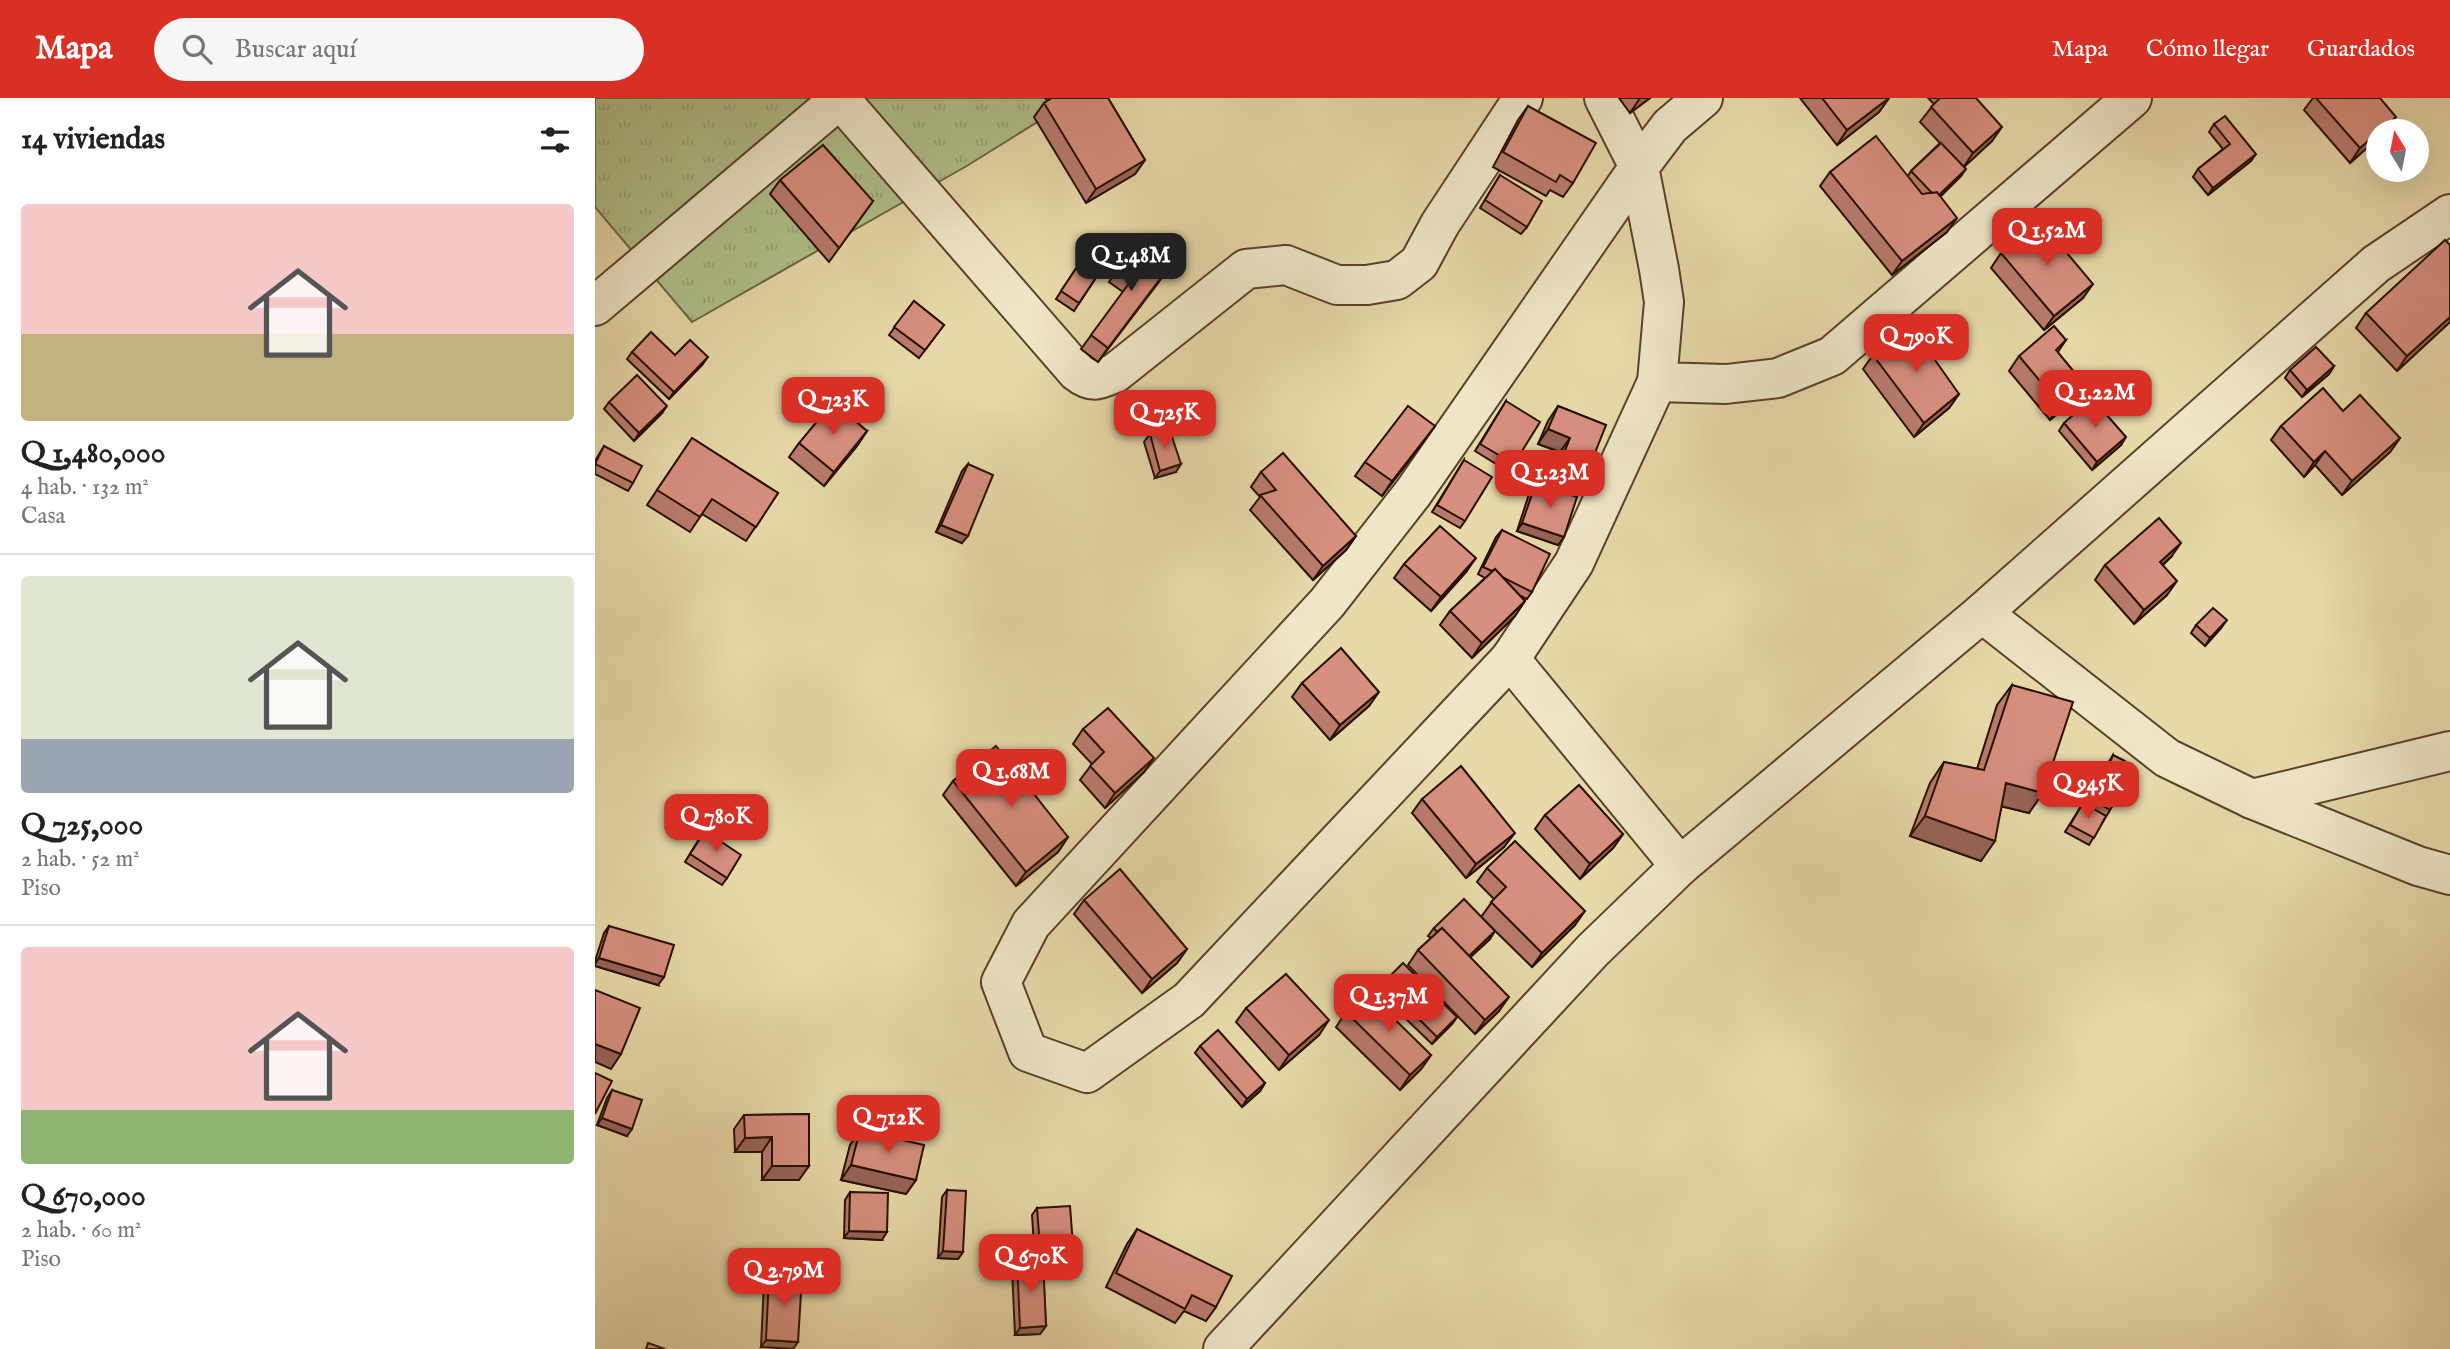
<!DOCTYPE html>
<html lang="es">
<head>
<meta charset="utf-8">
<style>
	:root { --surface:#fff; --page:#f6f6f6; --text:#222; --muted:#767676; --line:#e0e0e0; --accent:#d93025 }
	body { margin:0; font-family:"IM FELL English",serif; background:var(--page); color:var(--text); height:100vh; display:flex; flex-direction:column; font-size:26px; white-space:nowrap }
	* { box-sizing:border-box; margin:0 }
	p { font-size:23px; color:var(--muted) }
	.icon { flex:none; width:38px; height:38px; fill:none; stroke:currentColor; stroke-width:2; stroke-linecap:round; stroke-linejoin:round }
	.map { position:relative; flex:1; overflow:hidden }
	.sheet { display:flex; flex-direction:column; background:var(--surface); width:595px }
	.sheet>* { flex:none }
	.needle { width:46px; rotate:350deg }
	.controls { position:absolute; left:1771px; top:21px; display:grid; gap:14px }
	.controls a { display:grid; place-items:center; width:63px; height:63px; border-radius:50%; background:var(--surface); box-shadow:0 7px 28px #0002; font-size:35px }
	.price { position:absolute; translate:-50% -60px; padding:0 16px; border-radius:14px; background:var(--accent); color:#fff; font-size:23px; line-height:46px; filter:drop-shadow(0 2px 4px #0008) }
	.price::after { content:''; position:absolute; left:50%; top:42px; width:21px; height:16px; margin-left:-10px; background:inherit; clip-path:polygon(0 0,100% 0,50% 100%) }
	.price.current { background:#222; color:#fff }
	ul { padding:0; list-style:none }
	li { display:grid; align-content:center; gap:14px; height:371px; padding:0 21px }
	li+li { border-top:2px solid var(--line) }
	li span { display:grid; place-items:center; height:217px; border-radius:7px; color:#555 }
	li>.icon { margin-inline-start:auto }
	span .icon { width:126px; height:126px; fill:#fffc; stroke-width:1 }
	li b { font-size:30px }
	h2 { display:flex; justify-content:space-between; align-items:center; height:84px; padding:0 21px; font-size:30px }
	header { display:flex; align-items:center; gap:42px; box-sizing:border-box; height:98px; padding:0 35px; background:var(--accent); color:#fff }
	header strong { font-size:33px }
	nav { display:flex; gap:38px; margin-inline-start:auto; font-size:24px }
	.search { width:490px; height:63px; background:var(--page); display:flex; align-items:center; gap:18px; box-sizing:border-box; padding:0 24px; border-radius:38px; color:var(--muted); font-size:26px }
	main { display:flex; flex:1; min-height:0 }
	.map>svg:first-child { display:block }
</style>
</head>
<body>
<header>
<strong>Mapa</strong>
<div class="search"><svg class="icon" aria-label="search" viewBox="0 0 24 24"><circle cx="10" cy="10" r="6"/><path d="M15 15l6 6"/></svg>Buscar aquí</div>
<nav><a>Mapa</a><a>Cómo llegar</a><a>Guardados</a></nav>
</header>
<main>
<section class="sheet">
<h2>14 viviendas<svg class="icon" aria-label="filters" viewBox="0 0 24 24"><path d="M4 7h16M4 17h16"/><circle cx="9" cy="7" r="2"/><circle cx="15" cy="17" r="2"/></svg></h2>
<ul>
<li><span style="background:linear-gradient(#f6c9c9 60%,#c2b280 0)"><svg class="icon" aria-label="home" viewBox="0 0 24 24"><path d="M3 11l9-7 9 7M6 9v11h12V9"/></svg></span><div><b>Q 1,480,000</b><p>4 hab. · 132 m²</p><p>Casa</p></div></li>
<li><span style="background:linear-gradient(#dfe7d0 75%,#9aa5b1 0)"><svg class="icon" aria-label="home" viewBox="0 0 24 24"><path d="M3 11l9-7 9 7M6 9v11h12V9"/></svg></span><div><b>Q 725,000</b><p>2 hab. · 52 m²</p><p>Piso</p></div></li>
<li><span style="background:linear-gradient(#f6c9c9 75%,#8fb573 0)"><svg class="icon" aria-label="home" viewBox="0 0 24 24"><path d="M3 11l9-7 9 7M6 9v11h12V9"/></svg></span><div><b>Q 670,000</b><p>2 hab. · 60 m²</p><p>Piso</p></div></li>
</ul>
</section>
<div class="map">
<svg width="1855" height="1251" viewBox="0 0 1855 1251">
	<defs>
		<pattern id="park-tufts" width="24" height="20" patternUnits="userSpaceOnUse" patternTransform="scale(1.75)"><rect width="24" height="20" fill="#b0c08c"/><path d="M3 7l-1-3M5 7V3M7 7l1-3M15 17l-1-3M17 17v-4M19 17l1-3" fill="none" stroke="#97a477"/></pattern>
	</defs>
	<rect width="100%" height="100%" fill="#e7d9a9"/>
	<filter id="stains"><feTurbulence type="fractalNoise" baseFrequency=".00286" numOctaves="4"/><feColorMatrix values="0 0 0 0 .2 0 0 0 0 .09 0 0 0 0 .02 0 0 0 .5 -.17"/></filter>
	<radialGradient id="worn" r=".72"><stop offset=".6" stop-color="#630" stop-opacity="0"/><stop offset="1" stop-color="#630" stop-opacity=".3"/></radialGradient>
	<path fill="url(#park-tufts)" stroke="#6c6846" stroke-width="2" d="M0 0H481L370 69 97 224 0 109Z"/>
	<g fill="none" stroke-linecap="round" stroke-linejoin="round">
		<g stroke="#58422a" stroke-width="42">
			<g id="minor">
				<path d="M1009 0 1044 69 1064 171 1069 204 1062 284 1131 286 1183 280 1237 258 1537 0"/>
				<path d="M245 1 482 274C497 286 504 282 520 275L651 171 691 167 742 187H772L802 182 824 165 845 126 928 0"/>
				<path d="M0 208 246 0"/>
				<path d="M1387 515 1572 660 1657 701 1823 768 1855 777"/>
				<path d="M915 561 979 465 1062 284"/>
				<path d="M1657 701 1855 653"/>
				<path d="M1085 768 915 561 594 902 492 975 433 954 406 884 436 826 732 505 818 395 1044 69 1075 28 1108 0"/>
				<path d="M628 1251 998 852 1085 768 1387 515 1781 166 1855 116"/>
			</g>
		</g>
		<use href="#minor" stroke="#efe6c7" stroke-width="38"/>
	</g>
	<g fill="#b97b6c" stroke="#281000" stroke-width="2">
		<path d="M450 0H513L550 62 540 76 491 105 439 19 449 5 452 3Z"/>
		<path d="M1024 0H1055L1035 15Z"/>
		<path d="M1205 0H1294L1284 14 1242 47Z"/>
		<path d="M1333 0H1381L1397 43 1369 68 1366 78 1345 98 1352 134 1297 177 1225 88 1235 74 1313 78 1316 73 1345 45 1325 24 1339 6Z"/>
		<path d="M1718 0H1785L1791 33H1783V40L1755 65 1709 12Z"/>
		<path d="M933 8 978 85 968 99 955 92 951 98 898 69 923 22Z"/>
		<path d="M1619 26 1656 63 1613 97 1598 79 1603 71 1628 51 1614 34Z"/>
		<path d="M905 77 932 129 926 136 885 110Z"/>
		<path d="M185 82 278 103 234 164 175 96Z"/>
		<path d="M1406 155 1488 200 1449 232 1396 170Z"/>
		<path d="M488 160 506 172 479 213 461 201Z"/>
		<path d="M524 169H574L503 264 486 251 528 194 514 184Z"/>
		<path d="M319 203 349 227 324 260 294 237Z"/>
		<path d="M1771 215 1855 224 1802 273 1761 230Z"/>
		<path d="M1471 242 1463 254 1480 301 1455 322 1414 273 1424 258Z"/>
		<path d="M37 254 80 257 107 267 74 301 32 261Z"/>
		<path d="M1278 257 1364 296 1354 310 1319 339 1268 271Z"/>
		<path d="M1739 268 1734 276 1707 299 1690 280 1695 272Z"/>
		<path d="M911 303 919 366 914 374 880 353Z"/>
		<path d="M14 304 67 315 39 343 9 311Z"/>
		<path d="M963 308 1011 327 979 398 963 447 922 433 935 393 941 385 951 389 965 354 943 346 953 323Z"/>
		<path d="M1748 313 1805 340 1795 354 1747 397 1720 367 1709 379 1676 342 1686 328Z"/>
		<path d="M1469 325 1526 347 1497 372 1464 333Z"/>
		<path d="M840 328 787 398 760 378 770 364Z"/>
		<path d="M272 333 262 348 229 388 194 359 204 345Z"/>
		<path d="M555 336 581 374 560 380 549 344Z"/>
		<path d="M97 340 183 395 151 443 107 416 95 434 52 407Z"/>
		<path d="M9 348 38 385 33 393 0 376V363Z"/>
		<path d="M869 362 870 423 865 430 837 414Z"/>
		<path d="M373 366 367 445 341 434 367 373Z"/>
		<path d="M666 374 761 438 751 452 718 482 655 412 665 399 656 389Z"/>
		<path d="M907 432 937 494 932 501 926 498 920 518 877 560 845 527 855 513 890 480 883 476 901 439Z"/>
		<path d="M1576 459 1568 467 1572 497 1539 526 1500 482 1510 467Z"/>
		<path d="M809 466 871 474 836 513 799 480Z"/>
		<path d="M1601 527 1626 530 1610 548 1596 535Z"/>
		<path d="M707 585 774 608 735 642 697 599Z"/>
		<path d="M1417 587 1434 715 1407 708 1386 763 1315 738 1335 685 1349 664 1382 671 1402 607Z"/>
		<path d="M488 631 549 674 510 710 485 682 497 666 478 646Z"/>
		<path d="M1518 657 1521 681 1516 689 1505 683 1513 665Z"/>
		<path d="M358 683 473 739 463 754 421 788 348 697Z"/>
		<path d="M1508 688 1515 712 1494 747 1470 734 1488 705 1495 709Z"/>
		<path d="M827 701 909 749 871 780 817 715Z"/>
		<path d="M950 717 1028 736 1018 750 985 781 940 731Z"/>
		<path d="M104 741 132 780 127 787 90 764Z"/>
		<path d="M892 770 980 827 937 869 888 821 895 841 875 859 904 913 880 936 813 867 823 852 836 840 833 838 839 830 886 819 899 801 882 784Z"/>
		<path d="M489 802 592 851 582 865 547 895 479 816Z"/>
		<path d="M14 828 63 887 0 868V863L9 835Z"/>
		<path d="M788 885 862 919 857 926 837 946 782 893Z"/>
		<path d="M651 910 724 937 684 972 641 924Z"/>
		<path d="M751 914 836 957 826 971 805 992 741 929Z"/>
		<path d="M605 948 670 985 665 993 647 1009 600 955Z"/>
		<path d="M17 992 32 1038 2 1027 12 1000Z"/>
		<path d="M214 1016 204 1082H167V1054H140L139 1031 149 1017Z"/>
		<path d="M265 1032 321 1082 311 1096 246 1082 255 1047Z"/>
		<path d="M352 1092 368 1154 363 1161 343 1160 347 1099Z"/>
		<path d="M255 1094 287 1142 249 1140 250 1102Z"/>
		<path d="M442 1110 473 1167 448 1169 451 1228 445 1236 420 1237 417 1171 422 1163H440L437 1117Z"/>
		<path d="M542 1131 621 1209 611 1223 589 1213 580 1225 511 1189 532 1146Z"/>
		<path d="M174 1177 203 1244 166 1249 169 1184Z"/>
	</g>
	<g fill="#966458" stroke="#281000" stroke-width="2">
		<path d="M1045 0H1055L1035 15Z"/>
		<path d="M1294 0 1284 14 1242 47 1252 32Z"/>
		<path d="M1801 19 1791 33H1784Z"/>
		<path d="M1407 29 1397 43 1368 70 1378 55Z"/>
		<path d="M1783 34V40L1755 65 1765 50Z"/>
		<path d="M1661 56 1656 63 1613 97 1618 90Z"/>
		<path d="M550 62 540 76 491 105 501 91Z"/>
		<path d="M1371 71 1366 78 1337 107 1342 100Z"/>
		<path d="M1362 120 1352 134 1297 177 1307 163Z"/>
		<path d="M574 169 564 184 503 264 513 250Z"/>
		<path d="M1498 186 1488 200 1449 232 1459 218Z"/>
		<path d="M1855 219V224L1802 273 1812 258Z"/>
		<path d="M113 259 107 267 74 301 79 294Z"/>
		<path d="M1739 268 1734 276 1707 299 1712 292Z"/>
		<path d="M1490 287 1480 301 1455 322 1465 307Z"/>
		<path d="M1364 296 1354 310 1319 339 1329 325Z"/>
		<path d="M72 308 67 315 39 343 44 335Z"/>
		<path d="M840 328 830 342 787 398 797 383Z"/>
		<path d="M953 331 975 340 965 354 943 346Z"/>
		<path d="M272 333 262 348 229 388 239 374Z"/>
		<path d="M1531 339 1526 347 1497 372 1502 364Z"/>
		<path d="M1805 340 1795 354 1747 397 1757 383Z"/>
		<path d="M1730 353 1720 367 1709 379 1719 364Z"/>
		<path d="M586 366 581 374 560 380 565 373Z"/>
		<path d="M961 374 988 385 978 399 951 389Z"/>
		<path d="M927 425 969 439 963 447 922 433Z"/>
		<path d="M346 427 373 438 367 445 341 434Z"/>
		<path d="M761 438 751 452 718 482 728 468Z"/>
		<path d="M1586 445 1576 459 1555 478 1565 464Z"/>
		<path d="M881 460 871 474 836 513 846 499Z"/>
		<path d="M1582 483 1572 497 1539 526 1549 512Z"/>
		<path d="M930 503 920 518 877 560 887 545Z"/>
		<path d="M1632 522 1626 530 1610 548 1615 540Z"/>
		<path d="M784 594 774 608 735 642 745 627Z"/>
		<path d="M559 660 549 674 510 710 520 695Z"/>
		<path d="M1411 685 1448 695 1434 715 1397 706Z"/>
		<path d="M1330 718 1400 743 1386 763 1315 738Z"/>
		<path d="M920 735 909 749 871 780 881 766Z"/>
		<path d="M1028 736 1018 750 985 781 995 766Z"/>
		<path d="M473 739 463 754 421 788 431 774Z"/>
		<path d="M990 813 980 827 937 869 947 855Z"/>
		<path d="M900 833 895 841 864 870 869 862Z"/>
		<path d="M592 851 582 865 547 895 557 881Z"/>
		<path d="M4 860 69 879 63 887 0 868V866Z"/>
		<path d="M914 899 904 913 880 936 890 922Z"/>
		<path d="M862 919 857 926 837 946 842 939Z"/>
		<path d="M734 922 724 937 684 972 694 957Z"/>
		<path d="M0 946 26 956 16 971 0 964Z"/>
		<path d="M836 957 826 971 805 992 815 977Z"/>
		<path d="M670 985 665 993 647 1009 652 1001Z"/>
		<path d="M7 1020 37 1031 32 1038 2 1027Z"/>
		<path d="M177 1039 167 1054H140L150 1040Z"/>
		<path d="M256 1067 321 1082 311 1096 246 1082Z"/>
		<path d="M177 1068H214L204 1082H167Z"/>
		<path d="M254 1133 292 1134 287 1142 249 1140Z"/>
		<path d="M348 1153 368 1154 363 1161 343 1160Z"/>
		<path d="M479 1160 473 1167 440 1169 446 1162Z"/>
		<path d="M451 1228 445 1236 420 1237 425 1230Z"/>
		<path d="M171 1242 203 1244 198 1251 166 1249Z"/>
	</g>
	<g fill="#d78f7e" stroke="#281000" stroke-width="2">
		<path d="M457 0H513L550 62 501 91 449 5Z"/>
		<path d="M1227 0H1294L1252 32Z"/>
		<path d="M1345 0H1381L1407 29 1378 55 1336 9Z"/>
		<path d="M1721 0H1785L1801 19 1765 50Z"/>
		<path d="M933 8 1001 45 978 85 965 77 961 84 908 54Z"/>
		<path d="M1630 18 1661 56 1618 90 1603 71 1635 46 1619 26Z"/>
		<path d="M1281 38 1327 96 1342 94 1362 120 1307 163 1235 74Z"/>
		<path d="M1346 45 1371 71 1344 97 1342 94 1337 95 1316 73Z"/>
		<path d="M228 47 278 103 244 150 185 82Z"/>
		<path d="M905 77 947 103 932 129 890 102Z"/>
		<path d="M1445 123 1498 186 1459 218 1406 155Z"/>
		<path d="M1850 142 1855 147V219L1812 258 1771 215Z"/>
		<path d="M543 145 574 169 513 250 496 237 538 180 524 169Z"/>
		<path d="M488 160 506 172 484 205 466 193Z"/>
		<path d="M319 203 349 227 330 252 299 229Z"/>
		<path d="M1316 228 1364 296 1329 325 1278 257Z"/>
		<path d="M1459 228 1471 242 1461 252 1490 287 1465 307 1424 258Z"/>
		<path d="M56 234 80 257 95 242 113 259 79 294 37 254Z"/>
		<path d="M1721 249 1739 268 1712 292 1695 272Z"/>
		<path d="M42 277 72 308 44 335 14 304Z"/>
		<path d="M1728 290 1748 313 1765 297 1805 340 1757 383 1730 353 1719 364 1686 328Z"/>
		<path d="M1497 300 1531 339 1502 364 1469 325Z"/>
		<path d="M911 303 945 324 919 366 885 346Z"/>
		<path d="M238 304 272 333 239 374 204 345Z"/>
		<path d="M813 308 840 328 797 383 770 364Z"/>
		<path d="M963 308 1011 327 988 385 961 374 975 340 953 331Z"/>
		<path d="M574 330 586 366 565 373 555 336Z"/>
		<path d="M97 340 183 395 161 429 117 401 105 419 62 392Z"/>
		<path d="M9 348 47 368 38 385 0 366Z"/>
		<path d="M688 355 761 438 728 468 665 397 681 392 666 374Z"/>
		<path d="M869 362 897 379 870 423 842 407Z"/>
		<path d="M373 366 398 377 373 438 346 427Z"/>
		<path d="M941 385 982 399 969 439 927 425Z"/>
		<path d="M1564 420 1586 445 1565 464 1582 483 1549 512 1510 467Z"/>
		<path d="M845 428 881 460 846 499 809 466Z"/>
		<path d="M907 432 955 456 937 494 907 479 900 471 897 473 888 469Z"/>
		<path d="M900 471 930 503 887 545 855 513Z"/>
		<path d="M1618 510 1632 522 1615 540 1601 527Z"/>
		<path d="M746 550 784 594 745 627 707 585Z"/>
		<path d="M1417 587 1478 604 1448 695 1411 685 1400 743 1330 718 1349 664 1389 672Z"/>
		<path d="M513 610 559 660 520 695 495 668 509 654 488 631Z"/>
		<path d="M401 648 473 739 431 774 358 683Z"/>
		<path d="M1518 657 1530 663 1521 681 1510 676Z"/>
		<path d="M866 668 920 735 881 766 827 701Z"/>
		<path d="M984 687 1028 736 995 766 950 717Z"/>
		<path d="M1508 688 1524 697 1515 712 1499 703Z"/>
		<path d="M1488 705 1511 718 1499 740 1475 727Z"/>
		<path d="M110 733 146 757 132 780 95 756Z"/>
		<path d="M920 743 990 813 947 855 896 804 911 789 892 770Z"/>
		<path d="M525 771 592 851 557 881 489 802Z"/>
		<path d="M869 801 900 833 874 858 847 830 842 834 839 830Z"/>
		<path d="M14 828 79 847 69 879 4 860Z"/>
		<path d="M847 830 914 899 890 922 823 852Z"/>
		<path d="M808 865 862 919 842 939 788 885Z"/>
		<path d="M691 876 734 922 694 957 651 910Z"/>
		<path d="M0 892 45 910 26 956 0 946Z"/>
		<path d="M772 894 836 957 815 977 751 914Z"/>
		<path d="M623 932 670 985 652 1001 605 948Z"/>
		<path d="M0 975 17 983 0 1016Z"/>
		<path d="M17 992 47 1002 37 1031 7 1020Z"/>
		<path d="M214 1016V1068H177V1039L150 1040 149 1017Z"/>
		<path d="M265 1032 329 1047 321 1082 256 1067Z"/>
		<path d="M352 1092 371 1093 368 1154 348 1153Z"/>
		<path d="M255 1094 293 1095 292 1134 254 1133Z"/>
		<path d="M475 1108 479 1160 446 1162 442 1110Z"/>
		<path d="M542 1131 637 1178 621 1209 597 1197 590 1211 521 1175Z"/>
		<path d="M448 1162 451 1228 425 1230 422 1163Z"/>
		<path d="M174 1177 207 1179 203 1244 171 1242Z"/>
		<path d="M53 1245 70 1251H51Z"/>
	</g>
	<rect width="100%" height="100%" filter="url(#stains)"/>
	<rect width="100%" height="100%" fill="url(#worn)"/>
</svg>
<div class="controls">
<a><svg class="needle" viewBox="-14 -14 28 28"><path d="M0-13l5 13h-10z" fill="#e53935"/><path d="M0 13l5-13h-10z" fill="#767676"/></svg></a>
</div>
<b class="price" style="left:1452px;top:170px">Q 1.52M</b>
<b class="price current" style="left:536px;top:195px">Q 1.48M</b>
<b class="price" style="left:1321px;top:276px">Q 790K</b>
<b class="price" style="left:1500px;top:332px">Q 1.22M</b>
<b class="price" style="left:238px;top:339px">Q 723K</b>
<b class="price" style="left:570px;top:352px">Q 725K</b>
<b class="price" style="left:955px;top:412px">Q 1.23M</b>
<b class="price" style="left:416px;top:711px">Q 1.68M</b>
<b class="price" style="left:1493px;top:723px">Q 945K</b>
<b class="price" style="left:121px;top:756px">Q 780K</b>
<b class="price" style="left:794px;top:936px">Q 1.37M</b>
<b class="price" style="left:293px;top:1057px">Q 712K</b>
<b class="price" style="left:436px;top:1196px">Q 670K</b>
<b class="price" style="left:189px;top:1210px">Q 2.79M</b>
</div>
</main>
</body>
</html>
